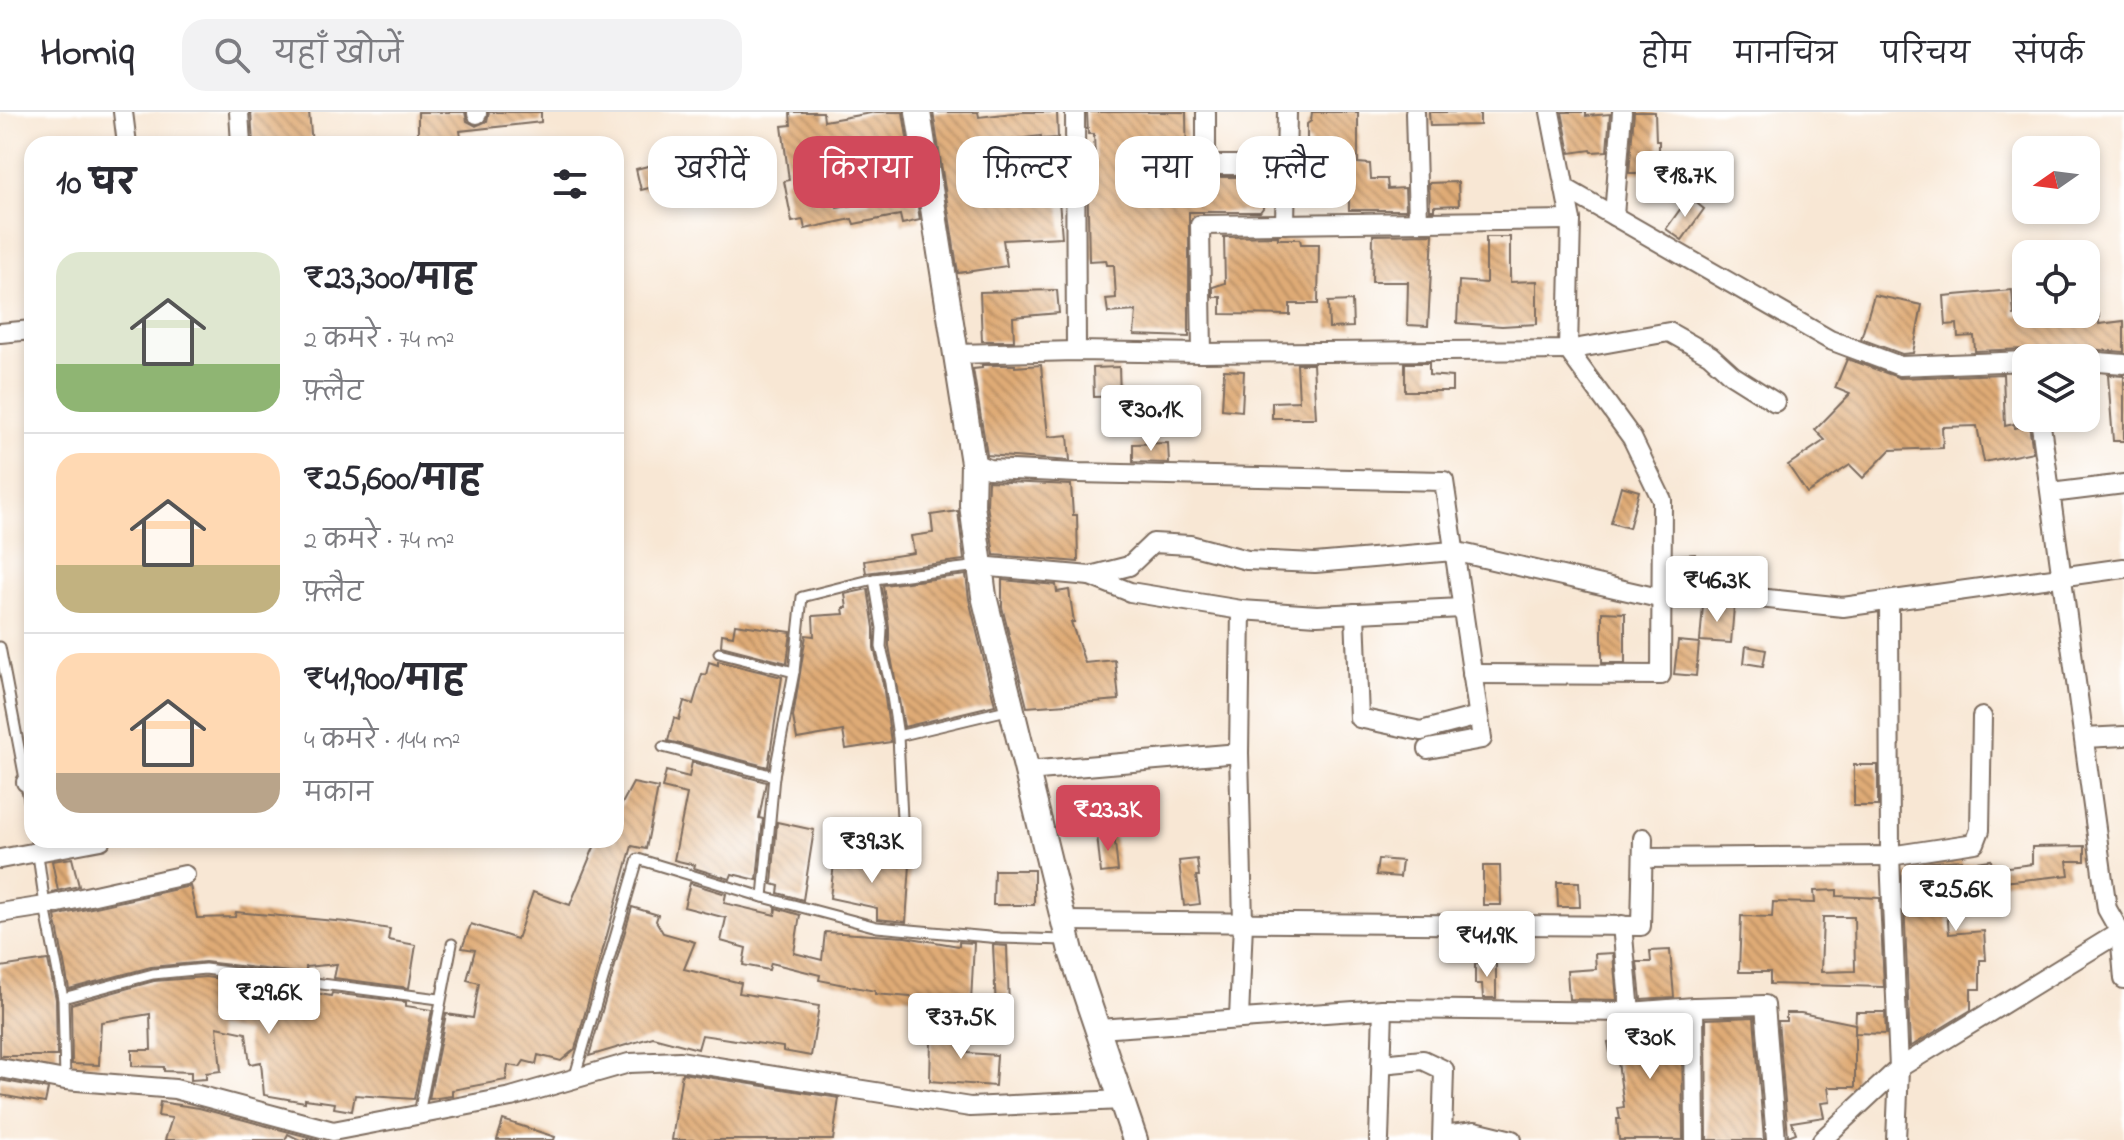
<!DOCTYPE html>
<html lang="hi">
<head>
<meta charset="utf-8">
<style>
	:root { --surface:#fff; --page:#f2f2f3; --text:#2b2b33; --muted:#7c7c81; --line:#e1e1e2; --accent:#d1495b }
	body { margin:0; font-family:"Indie Flower","Playpen Sans Deva",sans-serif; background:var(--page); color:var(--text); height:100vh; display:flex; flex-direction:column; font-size:30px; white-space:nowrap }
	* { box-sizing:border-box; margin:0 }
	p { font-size:26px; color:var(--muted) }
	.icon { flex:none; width:44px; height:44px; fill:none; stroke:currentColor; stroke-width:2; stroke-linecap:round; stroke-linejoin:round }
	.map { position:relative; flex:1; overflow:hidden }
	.details { position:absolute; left:24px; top:24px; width:600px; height:712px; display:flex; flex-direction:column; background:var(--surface); border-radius:24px; box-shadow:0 4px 12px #0003 }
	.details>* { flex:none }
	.hud { position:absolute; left:648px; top:24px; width:760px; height:72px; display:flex; gap:16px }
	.needle { width:52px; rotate:256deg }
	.buttons { position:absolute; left:2012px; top:24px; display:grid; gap:16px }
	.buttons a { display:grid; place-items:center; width:88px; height:88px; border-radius:16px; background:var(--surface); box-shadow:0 4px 12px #0003; font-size:40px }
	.price { position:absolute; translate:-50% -68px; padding:0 18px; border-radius:8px; background:#fff; color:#222; font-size:26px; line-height:52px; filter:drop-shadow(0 2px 4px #0008) }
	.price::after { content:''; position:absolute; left:50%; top:48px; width:24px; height:18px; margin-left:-12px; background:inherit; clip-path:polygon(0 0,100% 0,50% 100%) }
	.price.current { background:var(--accent); color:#fff }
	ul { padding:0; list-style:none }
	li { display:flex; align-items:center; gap:24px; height:200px; padding:0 32px }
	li+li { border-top:2px solid var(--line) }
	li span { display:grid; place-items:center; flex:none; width:224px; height:160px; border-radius:24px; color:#555 }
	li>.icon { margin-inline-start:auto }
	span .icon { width:96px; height:96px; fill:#fffc; stroke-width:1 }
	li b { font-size:34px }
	h2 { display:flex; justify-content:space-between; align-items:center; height:96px; padding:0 32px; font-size:34px }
	.tag { padding:0 28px; border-radius:24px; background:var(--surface); box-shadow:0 4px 12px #0003; font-size:28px; line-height:72px }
	.tag.current { background:var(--accent); color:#fff }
	header { display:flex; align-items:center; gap:48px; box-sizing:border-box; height:112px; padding:0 40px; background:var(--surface); border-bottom:2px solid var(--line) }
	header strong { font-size:38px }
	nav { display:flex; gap:44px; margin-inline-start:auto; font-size:28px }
	.search { width:560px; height:72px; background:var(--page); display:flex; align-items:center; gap:20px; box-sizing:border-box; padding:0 28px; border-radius:24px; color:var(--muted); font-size:30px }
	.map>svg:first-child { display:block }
</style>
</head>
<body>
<header>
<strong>Homiq</strong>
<div class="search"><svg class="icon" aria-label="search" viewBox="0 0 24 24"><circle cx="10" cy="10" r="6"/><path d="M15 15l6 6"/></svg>यहाँ खोजें</div>
<nav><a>होम</a><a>मानचित्र</a><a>परिचय</a><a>संपर्क</a></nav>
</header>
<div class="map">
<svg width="2124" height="1028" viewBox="0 0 2124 1028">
	<defs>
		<pattern id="building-back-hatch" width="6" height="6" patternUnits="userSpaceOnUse" patternTransform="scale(2)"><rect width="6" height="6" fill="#dfab76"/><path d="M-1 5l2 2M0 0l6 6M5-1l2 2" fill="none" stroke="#b68b60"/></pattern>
	</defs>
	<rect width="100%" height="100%" fill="#fff"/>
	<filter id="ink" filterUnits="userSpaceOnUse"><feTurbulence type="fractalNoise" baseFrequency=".0125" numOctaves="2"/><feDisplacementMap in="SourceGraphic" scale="16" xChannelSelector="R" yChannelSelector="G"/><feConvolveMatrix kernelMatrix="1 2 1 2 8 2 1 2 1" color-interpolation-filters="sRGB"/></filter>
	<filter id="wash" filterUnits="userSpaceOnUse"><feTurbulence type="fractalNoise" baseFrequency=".006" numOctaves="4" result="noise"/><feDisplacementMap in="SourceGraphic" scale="32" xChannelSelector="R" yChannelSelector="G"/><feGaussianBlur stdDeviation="1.8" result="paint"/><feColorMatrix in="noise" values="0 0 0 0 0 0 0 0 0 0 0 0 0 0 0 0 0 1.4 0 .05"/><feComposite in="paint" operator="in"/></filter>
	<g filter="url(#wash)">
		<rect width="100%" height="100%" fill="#f8e7d4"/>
		<g id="blocks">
			<g fill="url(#building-back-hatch)" fill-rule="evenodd">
				<path d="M251 0H309L312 32H253Z"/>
				<path d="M418 0H465L467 9 476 14 487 9 489 0H541V10L460 19 462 32H418Z"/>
				<path d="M790 0H823L824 9 877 0H903L920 108 902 112 900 103 854 112 852 107 805 117 803 108 792 110 784 69 789 68 782 14 791 13ZM863 54 870 90 837 96 836 91 832 92 826 61Z"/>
				<path d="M933 0H978L979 5 1022 0H1057L1058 26 1041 27V24L1002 29 1012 80 1058 76 1062 125 1003 128 1007 154 958 161Z"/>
				<path d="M1087 0H1186L1187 60H1197L1206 65H1263V96L1260 100H1189V225L1134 223 1136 199 1108 201 1106 187 1116 186 1114 153H1107L1106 148 1089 149 1087 50 1095 47 1094 22H1088Z"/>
				<path d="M1312 0H1358V51L1370 52 1371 67H1387L1388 77 1405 76 1406 98H1349V86L1316 89 1310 29H1307V12L1311 9Z"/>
				<path d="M1429 0H1480V13L1430 14Z"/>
				<path d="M1562 0H1586V4L1610 2 1607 39 1592 40 1591 38 1570 41Z"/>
				<path d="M1634 0H1655L1656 29H1659V51L1655 61H1629Z"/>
				<path d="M656 52 661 73 641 78 636 57Z"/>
				<path d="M1458 70 1459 93 1434 94V98H1430L1429 71Z"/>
				<path d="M1689 85 1704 97 1682 128 1666 117Z"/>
				<path d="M1433 122 1428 214 1407 213 1408 170H1372L1373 123Z"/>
				<path d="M1278 124V127H1300L1301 132H1319L1318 192H1290V203L1221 202V185H1213V175L1225 171 1224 125Z"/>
				<path d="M1486 125H1510V170L1537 169V212L1502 214 1457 211 1459 169 1486 171Z"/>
				<path d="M1057 178 1059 201 1013 205 1014 229H982L980 180Z"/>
				<path d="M2012 178 2014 203 2099 202V212L2124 209V240L2087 237 2078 240 2037 244 2026 237 1975 239 1974 224 1958 225 1957 212 1946 213 1944 184Z"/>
				<path d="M1874 183 1922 193 1913 241 1902 242 1861 227Z"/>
				<path d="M1352 189 1353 215 1329 216 1328 190Z"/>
				<path d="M1847 247 1900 266 2003 262 2005 314 2014 312 2015 316 2029 313 2033 340 1984 350 1977 314 1942 315 1943 336 1890 338 1863 366 1850 353 1807 381 1788 353 1825 328 1815 318 1850 282 1835 276Z"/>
				<path d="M1405 251H1429V263L1452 265V279H1405Z"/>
				<path d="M1297 252H1313L1316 306H1272V290L1299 289Z"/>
				<path d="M982 253H1015V255L1041 253 1048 325 1068 323 1070 349 987 343 973 257 982 256Z"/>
				<path d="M1119 255 1120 284 1094 285 1093 256Z"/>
				<path d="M1224 258 1244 259 1242 299 1222 297Z"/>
				<path d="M2108 263 2124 264V329H2113Z"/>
				<path d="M1168 331 1169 351 1133 350V332Z"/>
				<path d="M988 369 1071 373 1073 403H1077L1078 450 994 443 987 392Z"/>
				<path d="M1621 374 1639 379 1629 416 1611 411Z"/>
				<path d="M958 399 964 448 866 461 864 449 914 441 911 424 933 421 931 403Z"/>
				<path d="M1695 442 1697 471 1682 473 1680 443Z"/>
				<path d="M966 463 969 487 995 593 904 615 889 534V515L883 473Z"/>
				<path d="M1002 468 1056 473 1057 480 1069 478 1074 510H1071L1085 551 1115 548 1119 588 1027 595 1002 495Z"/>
				<path d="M868 477 874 516V536L883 572 891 630 846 637 843 619 797 627 793 605 806 523 814 524 813 504 844 502 843 496H847L845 482Z"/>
				<path d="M1712 493 1734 495 1731 531 1700 529 1703 494Z"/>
				<path d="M1602 500 1625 501V551H1602Z"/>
				<path d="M735 512 791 520 787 551 721 534 722 522 733 524Z"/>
				<path d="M1678 529 1699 531 1696 564 1674 562Z"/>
				<path d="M1746 534 1766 538 1763 554 1744 551Z"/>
				<path d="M718 549 782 565 768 655 668 629 674 606 679 608 684 589 693 592 702 562 706 563 709 550 718 553Z"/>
				<path d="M692 650 766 670 759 706 763 707 757 768 732 762 730 767 694 756 695 753 674 748 687 682 662 676 666 659 689 665Z"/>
				<rect x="1854" y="653" width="24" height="41"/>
				<path d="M633 671 658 676 646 737 632 734 575 937 561 949 538 943 536 952 524 949 520 955 508 953 506 968 452 978V984L429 987 446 902 473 906 479 871 467 868 475 838 462 836 471 812 517 827 533 780 570 793 597 728H616V703Z"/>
				<path d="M777 710 814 718 803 788 778 781 779 774 772 772Z"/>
				<path d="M1114 721 1118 759 1101 761 1097 723Z"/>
				<path d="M2085 734V749H2067L2069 763 1994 771V776L1964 780V787H1946L1949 822 1984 819 1986 848H1980V877H1971V898L1910 935 1903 763 1925 760 1924 751 1934 750 1962 748V752L1991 748 1992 757 2032 752V735Z"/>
				<path d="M841 738 879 747V751L910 753 906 810 877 807V796L830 786 835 743 840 744Z"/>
				<path d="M72 746 79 774 52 780 58 779 52 749Z"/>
				<path d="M1197 747 1199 764H1196L1200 792 1184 794 1179 749Z"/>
				<path d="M1378 747 1402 749 1400 765 1376 763Z"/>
				<path d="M1483 754H1500L1501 793H1483Z"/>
				<path d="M994 758H1034V793H993Z"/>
				<path d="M1557 770H1579L1580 795H1558Z"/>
				<path d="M690 771 726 782 724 791 775 803 776 796 800 803 794 841 822 848 825 820 905 825 959 834V830L974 831 971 890 875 882V879L819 868 820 863 771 851 769 858 743 853 746 836 721 829 726 806 684 795Z"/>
				<path d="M190 774 197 806 235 805 236 800 346 810 390 817 388 828 416 833 409 876 334 866 337 852 306 855V862L205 850 151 855 69 877 55 804Z"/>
				<path d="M1837 778V784L1880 786 1884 875 1770 872V860H1739L1741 804 1772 805 1773 790 1815 791 1814 779ZM1823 805H1854L1855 859 1821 860Z"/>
				<path d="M632 795 658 803 656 809 663 821 695 830 684 857 741 871 739 881 819 894 811 944 783 939V935L702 923 698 937 653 925 589 944Z"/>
				<path d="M993 833 1007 834 1009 896 996 897Z"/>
				<path d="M1670 838 1674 885 1641 887 1637 850H1651L1650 839Z"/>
				<path d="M1613 841 1617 888 1569 887 1567 859 1596 857 1595 842Z"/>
				<path d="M48 848 56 887 57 944H0V855Z"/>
				<path d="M1475 852H1496V886H1483L1482 872H1475Z"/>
				<path d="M205 865 304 877V879L331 884 332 881 406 890V894L432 898 414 987 355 983 352 999 334 996 335 991 305 987V990L264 983 261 950 250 952 246 921 217 915 221 959 206 961V967L191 968V960L164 959V955L132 954V938H151L150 902 101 910 99 953 72 952 71 892 154 869Z"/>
				<path d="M1856 900H1885L1886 922 1855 921Z"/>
				<path d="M1786 901H1801L1855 912V975H1828L1830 990 1821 991 1824 1005 1792 1010 1796 1021 1788 1024 1778 909H1786Z"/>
				<path d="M1754 905 1764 1028H1707L1706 907Z"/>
				<path d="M1682 908 1683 1028H1619L1617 1007H1620L1618 996 1624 995 1618 950 1612 951 1608 930 1622 927 1620 912Z"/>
				<path d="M943 916 970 918 968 941 997 943 995 974 930 969 931 929 942 930Z"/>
				<path d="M682 961 839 986 833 1028H672Z"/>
				<path d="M0 968 48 977 45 991 0 983Z"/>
				<path d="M160 990 199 996 320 1028H300L288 1022 285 1028H165L172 1006 158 1004Z"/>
				<path d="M503 1008 555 1025 554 1028H497Z"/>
			</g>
		</g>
	</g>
	<g filter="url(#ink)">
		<use href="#blocks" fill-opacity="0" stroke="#7d6c5e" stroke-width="2"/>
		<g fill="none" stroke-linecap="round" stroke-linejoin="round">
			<g stroke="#7d6c5e" stroke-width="13">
				<g id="service">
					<path d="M874 467 882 516 881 535 890 571 898 624 903 727"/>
					<path d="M0 535 32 704"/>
					<path d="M719 541 794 560"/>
					<path d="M898 624 1011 597"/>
					<path d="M663 635 774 664"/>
					<path d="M36 728 45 794 63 886 65 968"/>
					<path d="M763 785 774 664 794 560 802 485 874 467 979 454"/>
					<path d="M63 886 153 862 205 857 439 887"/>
					<path d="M574 967 638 747 763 785 877 815 1000 826 1064 828"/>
					<path d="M419 1002 452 832"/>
				</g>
			</g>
			<g stroke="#7d6c5e" stroke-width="22">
				<g id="minor">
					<path d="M123 0 127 32"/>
					<path d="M239 0 241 32"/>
					<path d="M1075 0 1076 239"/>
					<path d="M1206 0V53H1287"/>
					<path d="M1415 0 1418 110"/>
					<path d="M477 2V0"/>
					<path d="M1565 76 1830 228 1900 254 2026 249"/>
					<path d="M1614 104 1622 0"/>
					<path d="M1285 112 1287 0"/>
					<path d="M0 221 32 218"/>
					<path d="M1202 241 1200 113 1571 108"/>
					<path d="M956 242 1076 239 1202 241 1568 238 1571 108 1550 0"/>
					<path d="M2086 249 2124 252"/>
					<path d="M2040 306 2107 797 2120 820 2124 867"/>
					<path d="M973 351 989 357 1078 361 1444 369 1482 627 1428 637"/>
					<path d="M2051 381 2124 372"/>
					<path d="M979 454 1090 464 1129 454 1153 431 1190 433 1247 448 1315 451 1453 439 1663 487 1712 481 1843 495 2124 456"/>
					<path d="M1090 464 1130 480 1241 498 1317 503 1462 496"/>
					<path d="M1889 489 1890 744 1899 956 1896 1028"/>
					<path d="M1355 501 1359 606 1421 619 1478 604"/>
					<path d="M1472 562 1661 563 1662 388 1632 326 1568 238 1669 220 1710 243 1732 263 1775 290"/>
					<path d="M2084 626 2124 624"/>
					<path d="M1239 641 1241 498"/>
					<path d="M1027 659 1239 641 1243 811 1239 906"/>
					<path d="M26 670 32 669"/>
					<path d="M1643 746 1890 744 1975 731 1980 718 1982 605"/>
					<path d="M0 747 101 728"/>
					<path d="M0 801 45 794 185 763"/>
					<path d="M1064 809 1641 814 1643 726"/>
					<path d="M1622 813 1630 900 1694 895 1765 893 1776 1028"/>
					<path d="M1694 895 1695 1028"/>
					<path d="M1383 897 1630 900"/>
					<path d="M1099 917 1383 897 1379 1028"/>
					<path d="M1381 952 1423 948 1444 958 1442 1028"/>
					<path d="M0 956 65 968 175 977 333 1019 511 985 629 951 680 949 970 995 1122 988"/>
					<path d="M1443 1023 1475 1019 1512 1028"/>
					<path d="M1822 1028 1899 956 2120 820"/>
				</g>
			</g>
			<g stroke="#7d6c5e" stroke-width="28">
				<path id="tertiary" d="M918 0 973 351 972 393 984 484 1071 839 1135 1028"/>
			</g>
			<use href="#service" stroke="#fff" stroke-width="9"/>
			<use href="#minor" stroke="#fff" stroke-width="18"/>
			<use href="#tertiary" stroke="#fff" stroke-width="24"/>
		</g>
	</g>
</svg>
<div class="buttons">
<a><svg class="needle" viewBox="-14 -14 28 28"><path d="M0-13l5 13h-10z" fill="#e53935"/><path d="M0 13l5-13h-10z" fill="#7c7c81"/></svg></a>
<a><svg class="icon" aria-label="locate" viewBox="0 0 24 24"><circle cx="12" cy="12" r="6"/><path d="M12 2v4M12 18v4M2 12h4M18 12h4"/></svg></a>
<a><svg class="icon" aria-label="layers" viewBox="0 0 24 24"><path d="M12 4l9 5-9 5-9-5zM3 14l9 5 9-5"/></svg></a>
</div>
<b class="price" style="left:1685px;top:107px">₹18.7K</b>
<b class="price" style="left:1151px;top:341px">₹30.1K</b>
<b class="price" style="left:1717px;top:512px">₹46.3K</b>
<b class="price current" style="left:1108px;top:741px">₹23.3K</b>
<b class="price" style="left:872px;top:773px">₹39.3K</b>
<b class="price" style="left:1956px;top:821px">₹25.6K</b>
<b class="price" style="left:1487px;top:867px">₹41.9K</b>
<b class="price" style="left:269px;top:924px">₹29.6K</b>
<b class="price" style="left:961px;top:949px">₹37.5K</b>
<b class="price" style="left:1650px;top:969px">₹30K</b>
<div class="hud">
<a class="tag">खरीदें</a>
<a class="tag current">किराया</a>
<a class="tag">फ़िल्टर</a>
<a class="tag">नया</a>
<a class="tag">फ़्लैट</a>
</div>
<section class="details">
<h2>10 घर<svg class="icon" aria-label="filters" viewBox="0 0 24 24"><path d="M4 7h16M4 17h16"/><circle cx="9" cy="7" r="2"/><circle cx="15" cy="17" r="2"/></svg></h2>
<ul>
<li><span style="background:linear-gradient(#dfe7d0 70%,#8fb573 0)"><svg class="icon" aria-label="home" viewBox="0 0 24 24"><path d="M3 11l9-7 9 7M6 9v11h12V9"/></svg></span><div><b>₹23,300/माह</b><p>2 कमरे · 74 m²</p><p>फ़्लैट</p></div></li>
<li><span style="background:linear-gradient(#ffd9b3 70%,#c2b280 0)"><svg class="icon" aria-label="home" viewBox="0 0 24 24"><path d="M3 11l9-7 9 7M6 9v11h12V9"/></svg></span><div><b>₹25,600/माह</b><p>2 कमरे · 74 m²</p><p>फ़्लैट</p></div></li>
<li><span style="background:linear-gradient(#ffd9b3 75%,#b9a48a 0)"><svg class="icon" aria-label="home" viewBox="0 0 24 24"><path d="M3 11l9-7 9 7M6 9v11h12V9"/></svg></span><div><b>₹41,900/माह</b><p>4 कमरे · 144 m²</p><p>मकान</p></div></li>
</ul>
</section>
</div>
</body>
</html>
